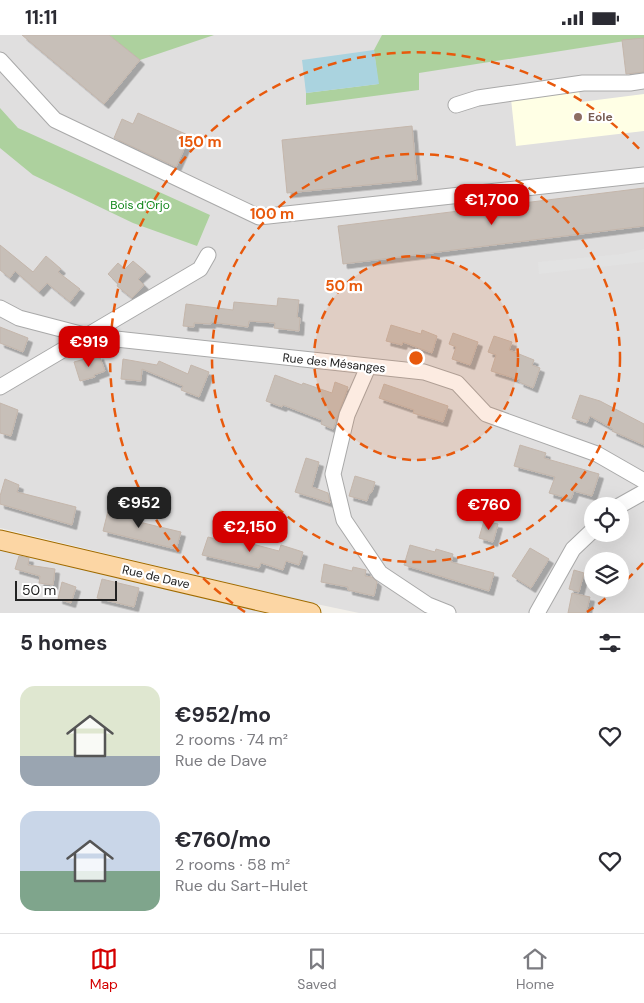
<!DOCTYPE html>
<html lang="en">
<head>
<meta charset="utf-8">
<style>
	:root { --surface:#fff; --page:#f2f2f3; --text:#2b2b33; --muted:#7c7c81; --line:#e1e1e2; --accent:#d40000 }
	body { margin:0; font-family:"DM Sans",sans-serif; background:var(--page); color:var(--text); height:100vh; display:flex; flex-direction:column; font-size:19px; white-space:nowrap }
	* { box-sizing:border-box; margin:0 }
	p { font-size:16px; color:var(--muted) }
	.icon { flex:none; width:28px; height:28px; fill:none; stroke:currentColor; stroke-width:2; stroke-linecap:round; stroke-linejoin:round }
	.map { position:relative; height:578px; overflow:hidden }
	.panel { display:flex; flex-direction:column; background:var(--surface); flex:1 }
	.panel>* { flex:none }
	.controls { position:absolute; left:584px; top:462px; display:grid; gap:10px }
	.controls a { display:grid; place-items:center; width:45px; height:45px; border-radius:50%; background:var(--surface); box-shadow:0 5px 20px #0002; font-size:25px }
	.scale { position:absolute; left:15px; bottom:12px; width:102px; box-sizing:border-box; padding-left:5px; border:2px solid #222; border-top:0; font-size:14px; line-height:18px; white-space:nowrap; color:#222; -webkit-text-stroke:4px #fff; paint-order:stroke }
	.price { position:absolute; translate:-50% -42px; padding:0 11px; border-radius:10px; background:var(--accent); color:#fff; font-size:16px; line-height:32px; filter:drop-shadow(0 1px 2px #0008) }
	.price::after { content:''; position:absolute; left:50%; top:30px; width:15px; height:11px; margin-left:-8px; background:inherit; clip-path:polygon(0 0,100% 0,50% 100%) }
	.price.active { background:#222; color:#fff }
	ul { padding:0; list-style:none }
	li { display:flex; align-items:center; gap:15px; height:125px; padding:0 20px }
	li span { display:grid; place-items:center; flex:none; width:140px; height:100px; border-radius:15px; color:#555 }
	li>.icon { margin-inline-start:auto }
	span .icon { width:60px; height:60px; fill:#fffc; stroke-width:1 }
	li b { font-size:21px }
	h2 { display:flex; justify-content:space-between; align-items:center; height:60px; padding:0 20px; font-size:21px }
	.status { display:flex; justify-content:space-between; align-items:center; height:35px; padding:0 25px; background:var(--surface); direction:ltr }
	.status svg { height:14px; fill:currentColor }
	.menu { display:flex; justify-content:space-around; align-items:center; height:70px; border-top:1px solid var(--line); background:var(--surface); font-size:14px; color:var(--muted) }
	.menu a { display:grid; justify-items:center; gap:2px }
	.menu .active { color:var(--accent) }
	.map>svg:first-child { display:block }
</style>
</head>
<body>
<div class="status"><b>11:11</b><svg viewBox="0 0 49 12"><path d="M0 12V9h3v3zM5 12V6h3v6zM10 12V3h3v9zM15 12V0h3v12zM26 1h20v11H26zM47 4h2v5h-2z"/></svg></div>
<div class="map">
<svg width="644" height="578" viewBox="0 0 644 578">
	<defs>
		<filter id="shadow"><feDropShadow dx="4.5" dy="4.5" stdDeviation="0" flood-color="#0004"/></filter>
	</defs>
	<rect width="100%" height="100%" fill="#f2efe9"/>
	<g fill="#e0dfdf" fill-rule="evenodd">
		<path d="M0 0H644V578H359L307 567 0 493ZM592 471H620V499H592ZM592 526H620V554H592Z"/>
		<path d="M0 513 268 578H0Z"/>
	</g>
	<path fill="#ffffe5" d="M579 56 581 67 644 59V96L516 111 511 64Z"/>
	<g fill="#add19e">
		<path d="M109 0H214L140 25Z"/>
		<path d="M382 0H644V3L419 38V55L306 70V58L378 49 374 15Z"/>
		<path d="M0 73 18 93 210 180 197 211 133 188 33 140 0 113Z"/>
	</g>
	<path fill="#e2e2e2" d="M644 214V227L539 239 538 227 622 219Z"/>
	<path fill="#aad3df" d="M374 15 379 49 306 58 302 25Z"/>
	<g fill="#c7bfb8" stroke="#c4b6ab" filter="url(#shadow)">
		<path d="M22 0H109L140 25 104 69Z"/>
		<path d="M644 3V37L626 39 622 5Z"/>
		<path d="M138 78 190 101 176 132 114 103 122 84 133 89Z"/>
		<path d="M412 91 417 145 287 158 282 105Z"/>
		<path d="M644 153V191L343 229 338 191Z"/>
		<path d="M0 210 33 237 46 221 61 234 58 237 80 254 70 267 47 248 39 257 15 236 10 243 0 235Z"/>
		<path d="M133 226 146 237 138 244 144 250 132 263 117 251 118 249 108 239 118 228 125 234Z"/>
		<path d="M278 263 299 265 297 282 300 283 299 296 274 293 275 288 249 286 248 292 211 287V289L194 288V292L183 291 186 269 233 275 234 267 277 271Z"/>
		<path d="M391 290 421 299 422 295 437 301 432 318 403 307 402 310 386 306Z"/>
		<path d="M0 292 28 303 23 317 0 308Z"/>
		<path d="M453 298 478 307 470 330 452 324 456 312 449 309Z"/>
		<path d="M494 301 512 307 509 315 534 325 532 330 540 333 533 353 519 347 520 345 491 336 496 320 488 317Z"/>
		<path d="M99 320 105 336 94 340 95 342 80 346 74 327Z"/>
		<path d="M123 324 157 330 159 326 188 339 191 330 209 337 199 362 181 355 183 351 142 334 141 346 121 344Z"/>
		<path d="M275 340 302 350 303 348 332 358 335 347 348 352 333 394 321 389 322 385 283 370 282 372 266 366Z"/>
		<path d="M384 349 448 371 443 387 413 378 414 375 379 363Z"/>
		<path d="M580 360 600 366 644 389V410L612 396 613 394 590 381 587 388 572 383Z"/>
		<path d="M0 368 18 375 11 401 0 398Z"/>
		<path d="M520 410 546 418 544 423 599 439 592 461 574 456 571 464 549 458 555 442 514 431Z"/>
		<path d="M306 423 319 427 312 452 328 458 330 468 295 457Z"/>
		<path d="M355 441 375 447 372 457 369 459 367 466 349 461Z"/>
		<path d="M5 444 19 450 17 457 76 472 72 490 0 469V461Z"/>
		<path d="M109 472 137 479 135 486 181 497 176 514 103 496Z"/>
		<path d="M484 486 498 489 493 507 479 503Z"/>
		<path d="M224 500 241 505V506L279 516 281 510 303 517 299 530 286 526 283 535 261 528 259 533 202 520 208 502 216 504 217 501 223 503Z"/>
		<path d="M410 510 435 517 436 514 453 519 451 527 494 538 489 556 404 530Z"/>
		<path d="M530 513 549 524 531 553 512 541Z"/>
		<path d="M19 521 29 523 28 530 55 534 53 550 39 548 40 541 15 534Z"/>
		<path d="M324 529 352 536 353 532 366 535 365 541 372 542 377 547 374 561 348 555V552L321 547Z"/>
		<path d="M574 535 584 538 579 557 569 554Z"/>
		<path d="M102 544 139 553 134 572 97 563Z"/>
		<path d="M62 547 76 552 71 568 58 564Z"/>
		<path d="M572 558 590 562 586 578H568Z"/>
	</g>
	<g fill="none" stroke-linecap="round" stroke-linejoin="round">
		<g stroke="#a9a9a9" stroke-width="17">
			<g id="minor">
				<path d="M0 25 55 85 259 182 644 140"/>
				<path d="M456 70 478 63 583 48H630L644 46"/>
				<path d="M0 273 19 283 88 301 424 337 457 348 486 379 597 419 644 446"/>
				<path d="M368 332 347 380 333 439 344 485 380 538 428 570 448 578"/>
				<path d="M0 352 200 234 208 220"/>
				<path d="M619 471 644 457"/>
				<path d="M537 578 573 514 592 496"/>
			</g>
		</g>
		<g stroke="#a06b00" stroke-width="21">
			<path id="major" d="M0 505 311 578"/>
		</g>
		<use href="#minor" stroke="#fff" stroke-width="15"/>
		<use href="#major" stroke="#fcd6a4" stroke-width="19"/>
	</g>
	<circle cx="416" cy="323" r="102" fill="#e8590c" fill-opacity=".12"/>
	<g fill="none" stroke="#e8590c" stroke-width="2.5" stroke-dasharray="9 6">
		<circle cx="416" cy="323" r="102"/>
		<circle cx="416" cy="323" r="204"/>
		<path d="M643 528A306 306 0 0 1 621 550M617 554A306 306 0 0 1 587 577M245 577A306 306 0 1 1 643 118"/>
	</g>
	<circle fill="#8d6e63" stroke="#fff" stroke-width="2" cx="578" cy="82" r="5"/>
	<g text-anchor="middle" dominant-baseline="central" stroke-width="4.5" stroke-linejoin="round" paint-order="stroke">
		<g font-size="12" font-weight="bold" fill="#785e54" stroke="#fff" text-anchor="start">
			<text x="588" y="82">Eole</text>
		</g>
		<g font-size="12" fill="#0c8416" stroke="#fff">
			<text x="140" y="170">Bois d'Orjo</text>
		</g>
		<g font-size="12" fill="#222" stroke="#fff">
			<text transform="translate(334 328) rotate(6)">Rue des Mésanges</text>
			<text transform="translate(156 542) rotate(13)">Rue de Dave</text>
		</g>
	</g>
	<circle cx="416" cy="323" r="8" fill="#e8590c" stroke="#fff" stroke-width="2.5"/>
	<g font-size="15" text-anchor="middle" font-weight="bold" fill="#e8590c" stroke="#fff" stroke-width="4.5" stroke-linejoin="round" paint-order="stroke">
		<text x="200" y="112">150 m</text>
		<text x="272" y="184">100 m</text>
		<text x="344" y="256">50 m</text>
	</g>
</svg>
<div class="controls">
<a><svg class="icon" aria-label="locate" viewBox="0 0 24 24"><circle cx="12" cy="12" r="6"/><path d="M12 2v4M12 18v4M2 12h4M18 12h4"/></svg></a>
<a><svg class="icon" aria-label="layers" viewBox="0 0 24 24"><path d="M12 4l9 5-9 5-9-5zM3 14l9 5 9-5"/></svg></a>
</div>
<div class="scale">50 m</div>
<b class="price" style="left:492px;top:191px">€1,700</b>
<b class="price" style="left:89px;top:333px">€919</b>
<b class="price active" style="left:139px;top:494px">€952</b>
<b class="price" style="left:489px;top:496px">€760</b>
<b class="price" style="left:250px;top:518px">€2,150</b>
</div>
<section class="panel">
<h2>5 homes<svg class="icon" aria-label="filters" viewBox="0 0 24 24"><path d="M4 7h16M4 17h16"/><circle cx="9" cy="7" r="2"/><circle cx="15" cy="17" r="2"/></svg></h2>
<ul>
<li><span style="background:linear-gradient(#dfe7d0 70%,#9aa5b1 0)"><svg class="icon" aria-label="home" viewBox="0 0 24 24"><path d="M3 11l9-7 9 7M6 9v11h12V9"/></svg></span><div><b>€952/mo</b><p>2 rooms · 74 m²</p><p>Rue de Dave</p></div><svg class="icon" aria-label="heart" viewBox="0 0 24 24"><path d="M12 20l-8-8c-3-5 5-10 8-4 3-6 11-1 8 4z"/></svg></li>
<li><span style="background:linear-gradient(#c9d6e8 60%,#7fa58c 0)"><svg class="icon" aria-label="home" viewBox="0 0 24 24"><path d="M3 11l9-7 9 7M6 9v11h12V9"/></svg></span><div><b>€760/mo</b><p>2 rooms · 58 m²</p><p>Rue du Sart-Hulet</p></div><svg class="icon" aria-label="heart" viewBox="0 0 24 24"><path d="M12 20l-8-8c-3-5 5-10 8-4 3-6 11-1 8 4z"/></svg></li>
</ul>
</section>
<nav class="menu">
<a class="active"><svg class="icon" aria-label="map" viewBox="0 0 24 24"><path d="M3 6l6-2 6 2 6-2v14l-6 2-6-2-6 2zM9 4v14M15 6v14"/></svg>Map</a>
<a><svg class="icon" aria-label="saved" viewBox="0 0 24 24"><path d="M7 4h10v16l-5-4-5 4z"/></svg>Saved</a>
<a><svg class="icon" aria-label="home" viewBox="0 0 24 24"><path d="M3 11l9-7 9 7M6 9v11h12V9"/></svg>Home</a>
</nav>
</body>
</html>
